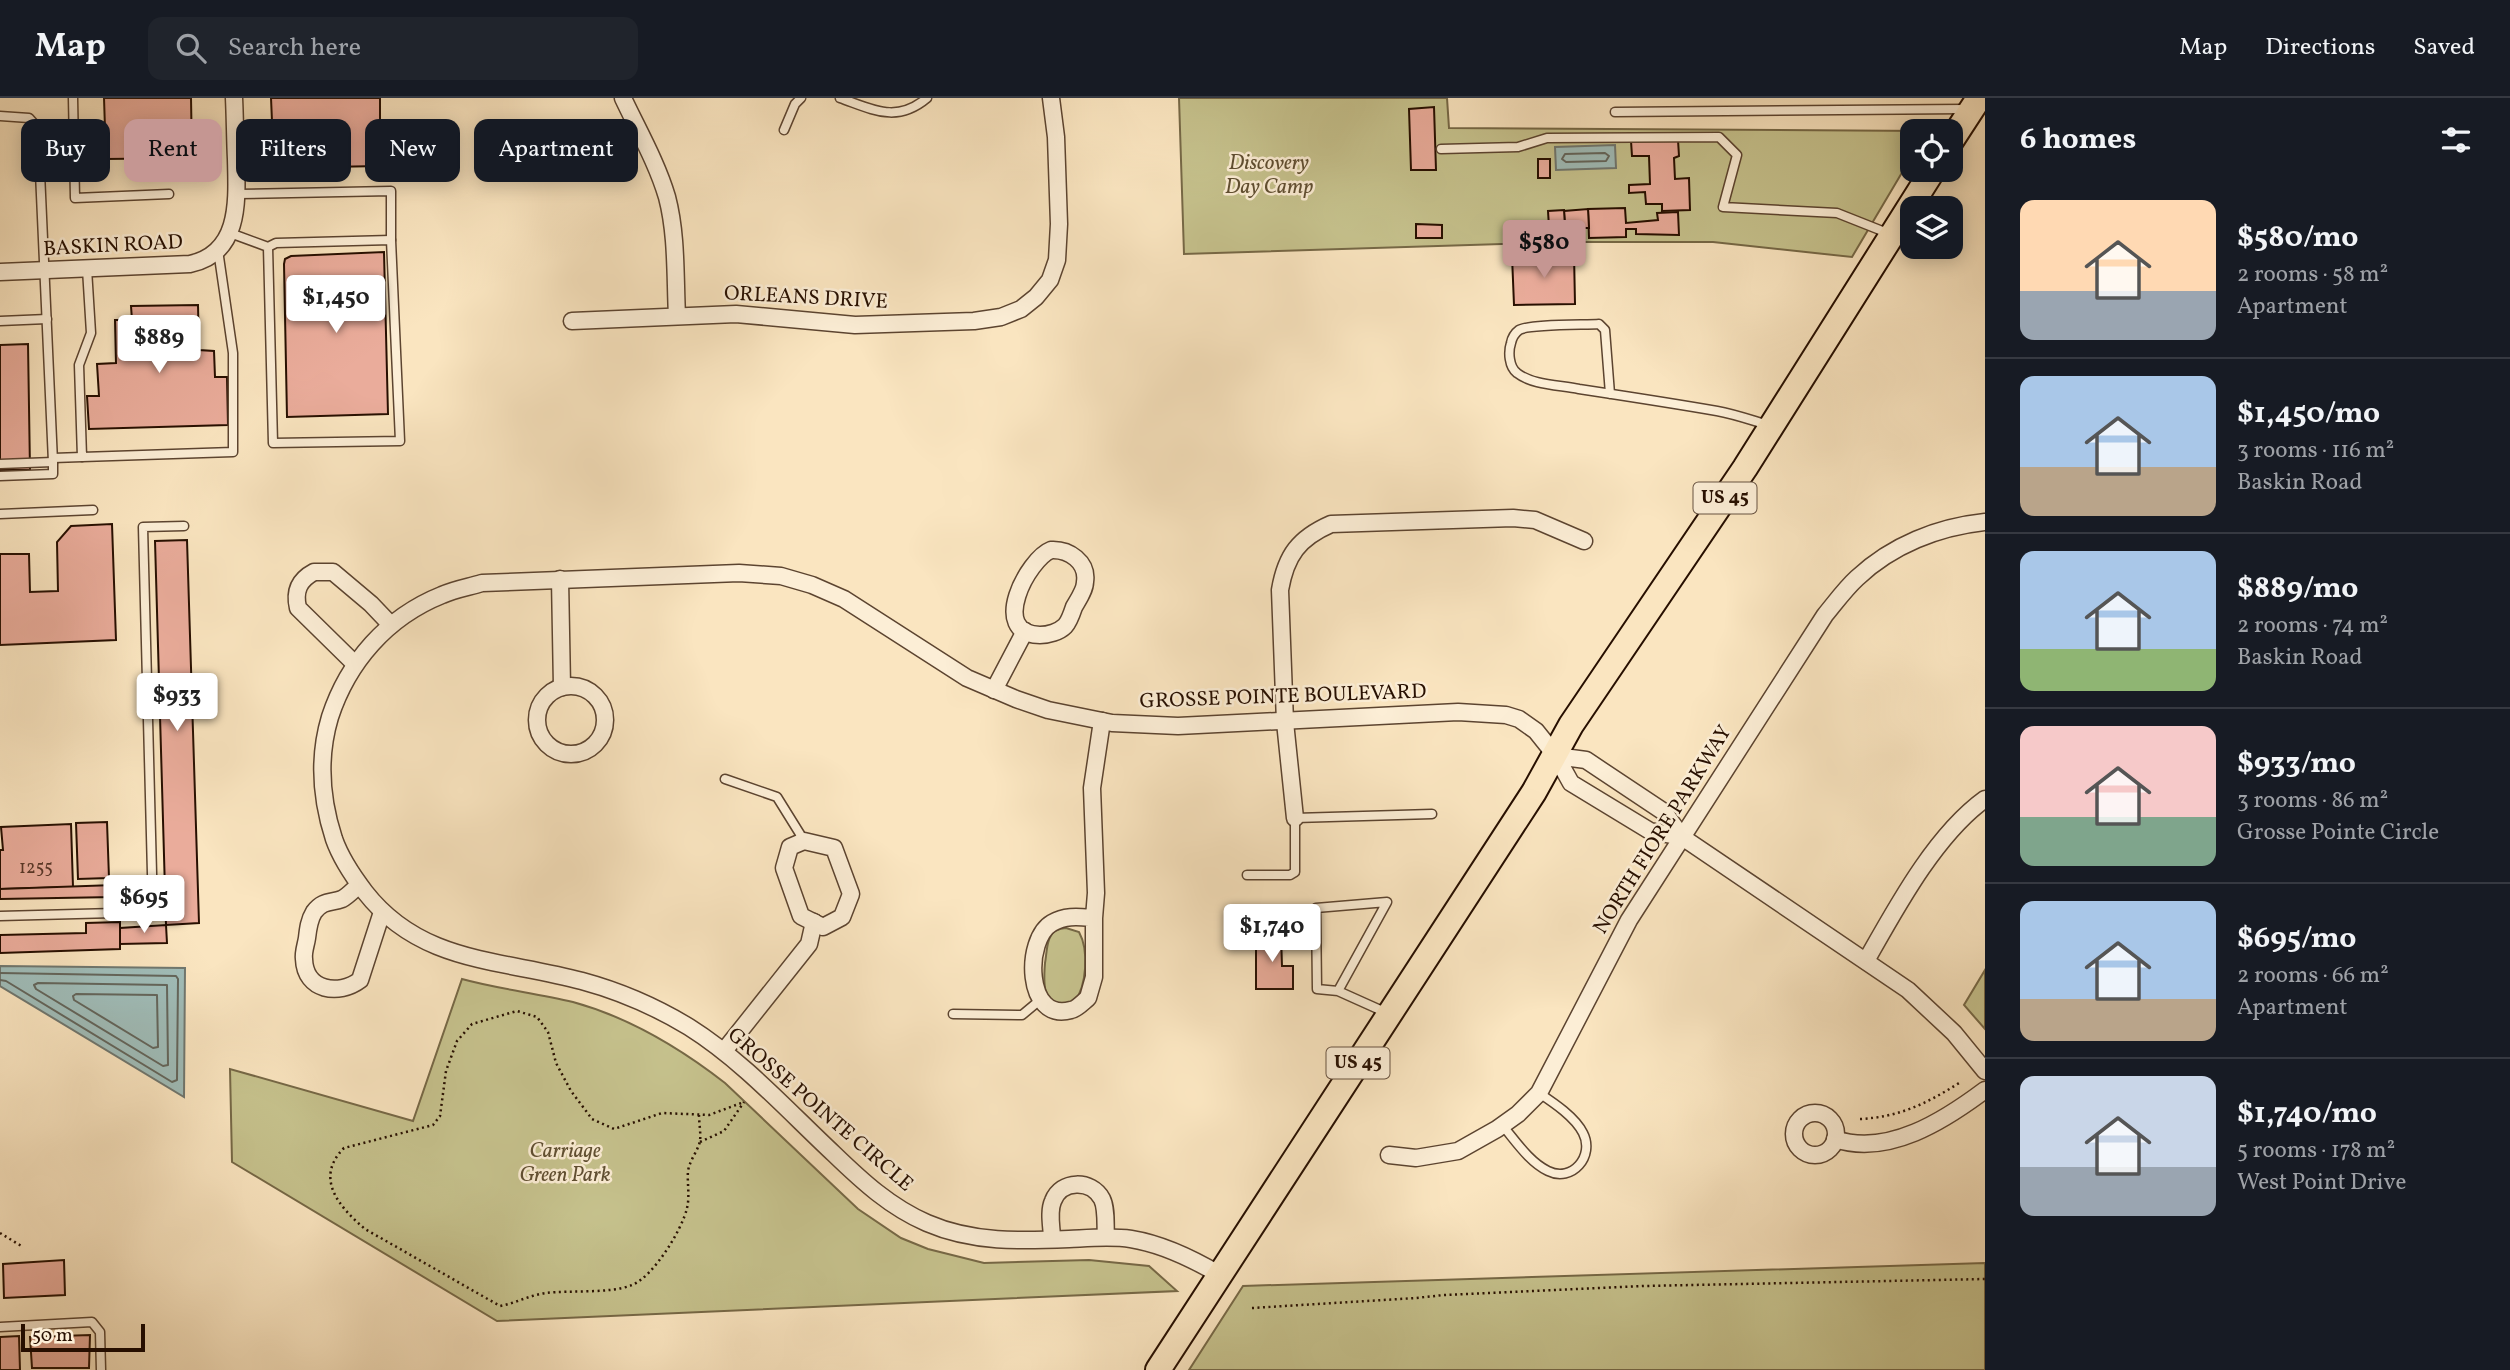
<!DOCTYPE html>
<html lang="en">
<head>
<meta charset="utf-8">
<style>
	:root { --surface:#171b24; --page:#20242c; --text:#f1f3f6; --muted:#9ea1a6; --line:#363941; --accent:#c59692 }
	body { margin:0; font-family:Vollkorn,serif; background:var(--page); color:var(--text); height:100vh; display:flex; flex-direction:column; font-size:26px; white-space:nowrap }
	* { box-sizing:border-box; margin:0 }
	p { font-size:23px; color:var(--muted) }
	.icon { flex:none; width:38px; height:38px; fill:none; stroke:currentColor; stroke-width:2; stroke-linecap:round; stroke-linejoin:round }
	.map { position:relative; flex:1; overflow:hidden }
	.details { display:flex; flex-direction:column; background:var(--surface); width:525px }
	.details>* { flex:none }
	.banner { position:absolute; left:21px; top:21px; width:665px; height:63px; display:flex; gap:14px }
	.fabs { position:absolute; left:1900px; top:21px; display:grid; gap:14px }
	.fabs a { display:grid; place-items:center; width:63px; height:63px; border-radius:14px; background:var(--surface); box-shadow:0 4px 18px #0003; font-size:35px }
	.scale { position:absolute; left:21px; bottom:18px; width:124px; box-sizing:border-box; padding-left:7px; border:4px solid #270f00; border-top:0; font-size:19px; line-height:24px; white-space:nowrap; color:#270f00; -webkit-text-stroke:5px #fceed6; paint-order:stroke }
	.price { position:absolute; translate:-50% -60px; padding:0 16px; border-radius:7px; background:#fff; color:#222; font-size:23px; line-height:46px; filter:drop-shadow(0 2px 4px #0008) }
	.price::after { content:''; position:absolute; left:50%; top:42px; width:21px; height:16px; margin-left:-10px; background:inherit; clip-path:polygon(0 0,100% 0,50% 100%) }
	.price.on { background:var(--accent); color:#111 }
	ul { padding:0; list-style:none }
	li { display:flex; align-items:center; gap:21px; height:175px; padding:0 35px }
	li+li { border-top:2px solid var(--line) }
	li span { display:grid; place-items:center; flex:none; width:196px; height:140px; border-radius:14px; color:#555 }
	li>.icon { margin-inline-start:auto }
	span .icon { width:84px; height:84px; fill:#fffc; stroke-width:1 }
	li b { font-size:30px }
	h2 { display:flex; justify-content:space-between; align-items:center; height:84px; padding:0 35px; font-size:30px }
	.tag { padding:0 24px; border-radius:14px; background:var(--surface); box-shadow:0 4px 18px #0003; font-size:24px; line-height:63px }
	.tag.on { background:var(--accent); color:#111 }
	header { display:flex; align-items:center; gap:42px; box-sizing:border-box; height:98px; padding:0 35px; background:var(--surface); border-bottom:2px solid var(--line) }
	header strong { font-size:33px }
	nav { display:flex; gap:38px; margin-inline-start:auto; font-size:24px }
	.search { width:490px; height:63px; background:var(--page); display:flex; align-items:center; gap:18px; box-sizing:border-box; padding:0 24px; border-radius:14px; color:var(--muted); font-size:26px }
	main { display:flex; flex:1; min-height:0 }
	.map>svg:first-child { display:block }
</style>
</head>
<body>
<header>
<strong>Map</strong>
<div class="search"><svg class="icon" aria-label="search" viewBox="0 0 24 24"><circle cx="10" cy="10" r="6"/><path d="M15 15l6 6"/></svg>Search here</div>
<nav><a>Map</a><a>Directions</a><a>Saved</a></nav>
</header>
<main>
<div class="map">
<svg width="1985" height="1272" viewBox="0 0 1985 1272">
	<rect width="100%" height="100%" fill="#fae5c0"/>
	<filter id="stains"><feTurbulence type="fractalNoise" baseFrequency=".00286" numOctaves="4"/><feColorMatrix values="0 0 0 0 .2 0 0 0 0 .09 0 0 0 0 .02 0 0 0 .5 -.17"/></filter>
	<radialGradient id="worn" r=".72"><stop offset=".6" stop-color="#630" stop-opacity="0"/><stop offset="1" stop-color="#630" stop-opacity=".3"/></radialGradient>
	<g fill="#c6c28d" stroke="#766846" stroke-width="2">
		<path d="M1179 0H1447L1449 30 1927 33H1913V56L1852 159 1713 144H1566L1184 156Z"/>
		<path d="M1066 830 1079 834C1089 852 1087 888 1074 905 1042 911 1043 889 1045 865 1047 855 1046 840 1055 833 1057 832 1063 830 1066 830Z"/>
		<path d="M1985 872V931L1964 907Z"/>
		<path d="M462 881C498 891 536 895 573 904 628 919 680 950 725 985L858 1111 901 1140 928 1151 984 1165 1089 1162 1149 1168 1177 1193 497 1223 232 1064 230 971 413 1023Z"/>
		<path d="M1985 1165V1272H1189L1243 1188Z"/>
	</g>
	<g fill="#a0bdb9" stroke="#70776f" stroke-width="2">
		<path d="M1615 47 1616 70 1556 72 1555 49Z"/>
		<path d="M0 868 185 870 184 999 0 888Z"/>
	</g>
	<g fill="none" stroke-linecap="round" stroke-linejoin="round">
		<g stroke="#64665c" stroke-width="2">
			<path d="M1605 55 1609 58 1606 63 1566 64 1562 61 1565 56Z"/>
			<path d="M0 875 176 878 178 881 177 982 172 984 6 883 0 882"/>
			<path d="M38 885 167 887 168 967 163 968 36 891 34 887Z"/>
			<path d="M76 896 157 897 158 949 153 950 74 902 73 898Z"/>
		</g>
	</g>
	<g fill="#eaac9b" stroke="#270f00" stroke-width="2">
		<path d="M104 0H191L192 60 106 61Z"/>
		<path d="M271 0H380V68L274 70Z"/>
		<path d="M1434 9 1436 72H1411L1409 11Z"/>
		<path d="M1678 42 1679 58 1674 60 1675 81 1689 80 1690 112 1662 113V106H1646L1645 94 1629 95V87L1650 86 1649 58H1632L1631 43Z"/>
		<rect x="1538" y="61" width="12" height="19"/>
		<path d="M1625 110 1626 125 1658 122 1657 115 1678 114 1679 137 1636 136V131H1626V139L1589 140 1588 111Z"/>
		<path d="M1588 111 1589 130H1565L1564 113Z"/>
		<path d="M1564 112 1565 128 1549 129 1548 113Z"/>
		<path d="M1416 126 1442 127V140H1416Z"/>
		<path d="M384 154 388 316 287 319 284 166 285 161 291 158Z"/>
		<path d="M1574 156 1575 206 1514 207 1512 158Z"/>
		<path d="M198 207 199 252 214 253 215 279H227L228 327 89 331 87 298H99L97 266 116 265 115 222H132L131 208Z"/>
		<path d="M28 246 30 372H0V247Z"/>
		<path d="M112 426 116 542 0 547V456H29L30 494 58 493 57 444 71 428Z"/>
		<path d="M187 442 199 825 166 827 155 443Z"/>
		<path d="M107 724 109 780 78 781 76 725Z"/>
		<path d="M71 726 73 789 0 791V752H3L1 729Z"/>
		<path d="M114 787 115 799 0 801V791Z"/>
		<path d="M120 824V851L0 855V837L86 835V825Z"/>
		<path d="M166 827 167 845 120 846V830Z"/>
		<path d="M1256 836H1281L1282 868H1293V891H1256Z"/>
		<path d="M64 1162 65 1197 4 1200 3 1166Z"/>
		<path d="M90 1237 89 1270H32L30 1239Z"/>
		<path d="M19 1238 20 1272H0V1239Z"/>
	</g>
	<g fill="none" stroke-linecap="round" stroke-linejoin="round">
		<g stroke="#5c4430" stroke-width="11">
			<g id="service">
				<path d="M73 0 75 100 169 96"/>
				<path d="M840 0C872 11 896 26 927 0"/>
				<path d="M1615 14 1965 11"/>
				<path d="M0 18 29 20 38 30 53 364V376L0 378"/>
				<path d="M784 32 795 6 801 0"/>
				<path d="M1441 51 1518 49 1547 40 1719 39 1737 57 1723 109 1837 115 1890 136"/>
				<path d="M237 96 391 93V142"/>
				<path d="M230 135 268 149 276 145 391 142 400 343 273 345 268 149"/>
				<path d="M87 171 91 235 79 267 82 359 233 354V255L218 152"/>
				<path d="M0 223 47 221"/>
				<path d="M1610 296 1605 232 1599 226C1585 227 1529 226 1519 232 1515 235 1512 240 1511 245 1508 254 1509 269 1517 275 1532 287 1560 287 1579 291 1625 298 1671 305 1717 313 1734 316 1751 322 1768 327"/>
				<path d="M53 360 82 359"/>
				<path d="M0 366 53 364"/>
				<path d="M0 416 93 412"/>
				<path d="M725 681 777 699 800 736 801 744"/>
				<path d="M1247 777H1290L1295 774V720L1432 716"/>
				<path d="M0 818 153 814 143 429 184 428"/>
				<path d="M1338 893 1387 804 1316 810 1317 891 1338 893 1387 915"/>
				<path d="M953 916 1022 917 1040 902"/>
				<path d="M1502 1027C1515 1042 1529 1064 1548 1073 1572 1085 1595 1058 1583 1035 1575 1019 1554 1005 1539 995"/>
				<path d="M0 1229 92 1224 100 1234 101 1272"/>
			</g>
		</g>
		<g stroke="#5c4430" stroke-width="19">
			<g id="minor">
				<path d="M623 0C638 32 657 65 667 99 677 137 675 179 677 218"/>
				<path d="M0 174 190 166C241 155 237 102 236 61 235 41 235 20 234 0"/>
				<path d="M572 223 736 216 855 227 974 223 1001 219 1021 211 1036 199 1050 182 1057 162 1059 126 1056 39 1051 0"/>
				<path d="M1051 452C1069 451 1088 464 1085 484 1085 492 1078 502 1074 509 1072 515 1069 524 1065 528 1059 534 1048 537 1040 537 988 536 1028 461 1051 452Z"/>
				<path d="M560 481 562 589"/>
				<path d="M355 566 298 510C294 493 299 482 314 474H333L371 506 391 527"/>
				<circle cx="571" cy="622" r="34"/>
				<path d="M994 592 1025 533"/>
				<path d="M1556 658 1586 662 1664 714 1682 739 1908 892 1954 935 1985 973"/>
				<path d="M1295 720 1285 624 1280 492C1286 457 1299 440 1331 426L1513 420 1535 422 1584 443"/>
				<path d="M804 743 834 750 851 796 842 819 823 829 801 818 784 770 790 749Z"/>
				<path d="M359 787C354 791 348 798 342 801 331 805 323 802 314 814 309 822 308 831 307 840 306 847 303 854 304 861 305 893 339 898 360 882L382 814"/>
				<path d="M1094 820V879L1088 900C1083 904 1077 911 1071 912 1025 925 1024 841 1052 825 1066 817 1079 819 1094 820L1096 795 1092 690 1102 623"/>
				<path d="M1866 863C1896 810 1935 737 1985 701"/>
				<path d="M724 953 809 846 814 824"/>
				<circle cx="1815" cy="1036" r="21"/>
				<path d="M1835 1041C1888 1059 1945 1022 1985 992"/>
				<path d="M1389 1057 1416 1060 1458 1053 1497 1031 1518 1016 1539 995 1629 822 1825 517C1835 505 1845 491 1857 480 1892 447 1938 429 1985 424"/>
				<path d="M1052 1141C1052 1130 1048 1114 1053 1103 1061 1082 1091 1081 1102 1101 1107 1111 1105 1128 1106 1139"/>
				<path d="M1220 1177C1193 1161 1162 1146 1131 1141 1111 1138 1090 1140 1069 1141 1021 1143 973 1145 927 1125 890 1109 862 1083 834 1056 787 1012 743 963 689 929 656 909 619 893 582 883 501 861 421 866 365 794 352 777 341 761 334 741 321 701 318 659 330 619 348 564 387 519 442 497 455 491 469 489 482 485L739 475 781 478 812 487 844 501 967 580 1016 601 1048 612 1112 625 1178 628 1458 614 1506 617 1519 621 1536 633 1556 658 1571 685 1650 733 1682 739"/>
			</g>
		</g>
		<g stroke="#270f00" stroke-width="28">
			<g id="primary">
				<path d="M1951 43 1979 0"/>
				<path d="M1158 1272 1534 694 1571 627 1745 370 1933 72"/>
			</g>
		</g>
		<g stroke="#270f00" stroke-width="2.5" stroke-dasharray="2 3.5" stroke-linecap="butt">
			<path d="M699 1017C699 1025 701 1035 700 1043 698 1053 690 1061 688 1073 687 1085 690 1098 687 1110 682 1132 653 1179 632 1187 610 1196 570 1192 546 1195 530 1197 516 1205 500 1208L365 1131C339 1109 314 1080 344 1050L433 1027 440 1018 446 973 457 943 472 926 517 913 537 919 548 934 556 965 571 993 592 1021 614 1031 662 1015 709 1017 744 1004"/>
			<path d="M1860 1021C1899 1019 1926 1006 1959 985"/>
			<path d="M700 1044 724 1033 744 1004"/>
			<path d="M0 1135 23 1149"/>
			<path d="M1252 1210 1416 1200 1444 1197 1644 1188 1985 1181"/>
		</g>
		<use href="#service" stroke="#fceed6" stroke-width="8"/>
		<use href="#minor" stroke="#fceed6" stroke-width="16"/>
		<use href="#primary" stroke="#fae5c0" stroke-width="24"/>
	</g>
	<g text-anchor="middle" dominant-baseline="central" stroke-width="5" stroke-linejoin="round" paint-order="stroke">
		<g font-size="18" fill="#583627">
			<text x="36" y="770">1255</text>
		</g>
		<g fill="#fceed6" stroke="#675240" stroke-width="2">
			<rect x="1693.5" y="384.5" width="63" height="31" rx="5"/>
			<rect x="1326.5" y="949.5" width="63" height="31" rx="5"/>
		</g>
		<g font-size="19" font-weight="bold" fill="#270f00">
			<text x="1725" y="400">US 45</text>
			<text x="1358" y="965">US 45</text>
		</g>
		<g font-size="21" font-style="italic" fill="#5f4e31" stroke="#fceed6">
			<text x="1269" y="65">Discovery<tspan x="1269" dy="24">Day Camp</tspan></text>
			<text x="565" y="1053">Carriage<tspan x="565" dy="24">Green Park</tspan></text>
		</g>
		<g font-size="21" fill="#270f00" stroke="#fceed6">
			<text transform="translate(113 148) rotate(-3)">BASKIN ROAD</text>
			<text transform="translate(806 200) rotate(3)">ORLEANS DRIVE</text>
			<text transform="translate(1283 599) rotate(-2)">GROSSE POINTE BOULEVARD</text>
			<text transform="translate(1663 732) rotate(-58)">NORTH FIORE PARKWAY</text>
			<text transform="translate(820 1012) rotate(41)">GROSSE POINTE CIRCLE</text>
		</g>
	</g>
	<rect width="100%" height="100%" filter="url(#stains)"/>
	<rect width="100%" height="100%" fill="url(#worn)"/>
</svg>
<div class="fabs">
<a><svg class="icon" aria-label="locate" viewBox="0 0 24 24"><circle cx="12" cy="12" r="6"/><path d="M12 2v4M12 18v4M2 12h4M18 12h4"/></svg></a>
<a><svg class="icon" aria-label="layers" viewBox="0 0 24 24"><path d="M12 4l9 5-9 5-9-5zM3 14l9 5 9-5"/></svg></a>
</div>
<div class="scale">50 m</div>
<b class="price on" style="left:1544px;top:182px">$580</b>
<b class="price" style="left:336px;top:237px">$1,450</b>
<b class="price" style="left:159px;top:277px">$889</b>
<b class="price" style="left:177px;top:635px">$933</b>
<b class="price" style="left:144px;top:837px">$695</b>
<b class="price" style="left:1272px;top:866px">$1,740</b>
<div class="banner">
<a class="tag">Buy</a>
<a class="tag on">Rent</a>
<a class="tag">Filters</a>
<a class="tag">New</a>
<a class="tag">Apartment</a>
</div>
</div>
<section class="details">
<h2>6 homes<svg class="icon" aria-label="filters" viewBox="0 0 24 24"><path d="M4 7h16M4 17h16"/><circle cx="9" cy="7" r="2"/><circle cx="15" cy="17" r="2"/></svg></h2>
<ul>
<li><span style="background:linear-gradient(#ffd9b3 65%,#9aa5b1 0)"><svg class="icon" aria-label="home" viewBox="0 0 24 24"><path d="M3 11l9-7 9 7M6 9v11h12V9"/></svg></span><div><b>$580/mo</b><p>2 rooms · 58 m²</p><p>Apartment</p></div></li>
<li><span style="background:linear-gradient(#a9c7e8 65%,#b9a48a 0)"><svg class="icon" aria-label="home" viewBox="0 0 24 24"><path d="M3 11l9-7 9 7M6 9v11h12V9"/></svg></span><div><b>$1,450/mo</b><p>3 rooms · 116 m²</p><p>Baskin Road</p></div></li>
<li><span style="background:linear-gradient(#a9c7e8 70%,#8fb573 0)"><svg class="icon" aria-label="home" viewBox="0 0 24 24"><path d="M3 11l9-7 9 7M6 9v11h12V9"/></svg></span><div><b>$889/mo</b><p>2 rooms · 74 m²</p><p>Baskin Road</p></div></li>
<li><span style="background:linear-gradient(#f6c9c9 65%,#7fa58c 0)"><svg class="icon" aria-label="home" viewBox="0 0 24 24"><path d="M3 11l9-7 9 7M6 9v11h12V9"/></svg></span><div><b>$933/mo</b><p>3 rooms · 86 m²</p><p>Grosse Pointe Circle</p></div></li>
<li><span style="background:linear-gradient(#a9c7e8 70%,#b9a48a 0)"><svg class="icon" aria-label="home" viewBox="0 0 24 24"><path d="M3 11l9-7 9 7M6 9v11h12V9"/></svg></span><div><b>$695/mo</b><p>2 rooms · 66 m²</p><p>Apartment</p></div></li>
<li><span style="background:linear-gradient(#c9d6e8 65%,#9aa5b1 0)"><svg class="icon" aria-label="home" viewBox="0 0 24 24"><path d="M3 11l9-7 9 7M6 9v11h12V9"/></svg></span><div><b>$1,740/mo</b><p>5 rooms · 178 m²</p><p>West Point Drive</p></div></li>
</ul>
</section>
</main>
</body>
</html>
